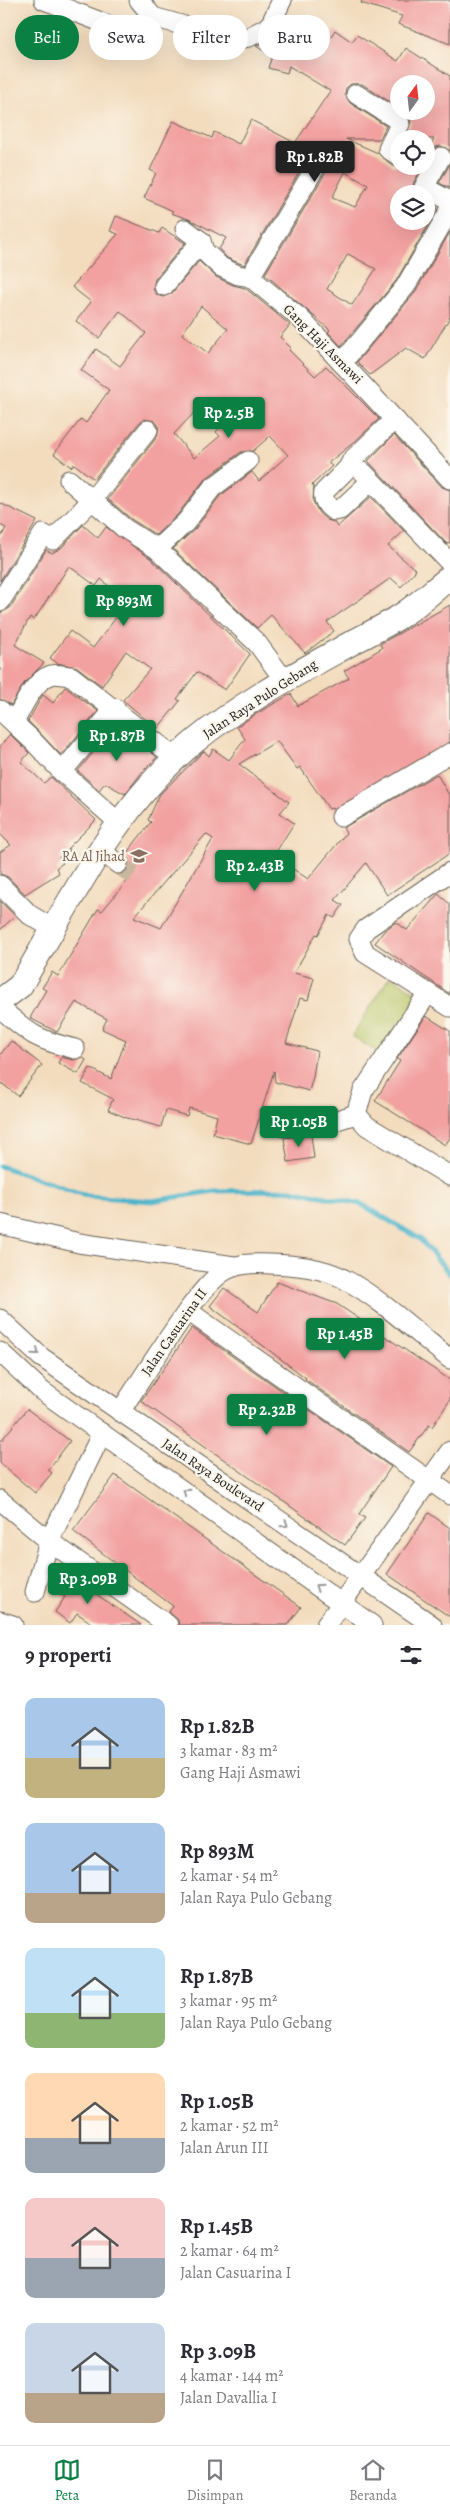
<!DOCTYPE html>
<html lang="id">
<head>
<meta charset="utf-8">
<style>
	:root { --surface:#fff; --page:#f2f2f3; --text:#2b2b33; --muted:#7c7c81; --line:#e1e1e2; --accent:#0b8043 }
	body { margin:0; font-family:Alegreya,serif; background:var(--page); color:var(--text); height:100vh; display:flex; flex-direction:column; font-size:19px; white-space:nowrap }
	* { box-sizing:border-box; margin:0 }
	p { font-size:16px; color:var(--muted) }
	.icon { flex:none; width:28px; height:28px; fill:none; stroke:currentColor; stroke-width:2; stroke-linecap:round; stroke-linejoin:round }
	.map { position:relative; height:1625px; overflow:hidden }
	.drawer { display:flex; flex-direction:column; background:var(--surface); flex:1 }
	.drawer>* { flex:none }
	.hud { position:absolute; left:15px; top:15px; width:420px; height:45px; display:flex; gap:10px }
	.needle { width:32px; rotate:15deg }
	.controls { position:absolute; left:390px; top:75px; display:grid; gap:10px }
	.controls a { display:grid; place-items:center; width:45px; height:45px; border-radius:50%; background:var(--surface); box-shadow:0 5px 20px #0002; font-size:25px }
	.price { position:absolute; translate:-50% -42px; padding:0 11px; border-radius:5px; background:var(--accent); color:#fff; font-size:16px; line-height:32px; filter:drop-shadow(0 1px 2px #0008) }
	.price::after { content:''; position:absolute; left:50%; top:30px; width:15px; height:11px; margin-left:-8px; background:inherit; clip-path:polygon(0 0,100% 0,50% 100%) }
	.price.active { background:#222; color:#fff }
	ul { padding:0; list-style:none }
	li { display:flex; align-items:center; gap:15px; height:125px; padding:0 25px }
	li span { display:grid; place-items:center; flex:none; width:140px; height:100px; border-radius:10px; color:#555 }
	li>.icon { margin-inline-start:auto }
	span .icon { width:60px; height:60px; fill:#fffc; stroke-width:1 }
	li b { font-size:21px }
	h2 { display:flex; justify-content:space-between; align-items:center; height:60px; padding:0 25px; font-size:21px }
	.chip { padding:0 18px; border-radius:22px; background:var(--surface); box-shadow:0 5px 20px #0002; font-size:18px; line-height:45px }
	.chip.active { background:var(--accent); color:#fff }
	.tabs { display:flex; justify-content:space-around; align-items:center; height:70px; border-top:1px solid var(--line); background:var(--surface); font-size:14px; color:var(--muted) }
	.tabs a { display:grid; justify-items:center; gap:2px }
	.tabs .active { color:var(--accent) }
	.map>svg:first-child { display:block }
</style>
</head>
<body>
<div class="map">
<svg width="450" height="1625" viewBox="0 0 450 1625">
	<rect width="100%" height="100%" fill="#fbf7ec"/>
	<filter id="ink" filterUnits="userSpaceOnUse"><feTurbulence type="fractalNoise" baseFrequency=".02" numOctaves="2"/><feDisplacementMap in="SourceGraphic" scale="10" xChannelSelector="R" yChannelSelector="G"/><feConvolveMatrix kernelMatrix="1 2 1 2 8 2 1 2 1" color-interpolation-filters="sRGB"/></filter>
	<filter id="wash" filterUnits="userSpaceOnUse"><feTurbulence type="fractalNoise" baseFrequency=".0096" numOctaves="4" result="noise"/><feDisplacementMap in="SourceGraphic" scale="20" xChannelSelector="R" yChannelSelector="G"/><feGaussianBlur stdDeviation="1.12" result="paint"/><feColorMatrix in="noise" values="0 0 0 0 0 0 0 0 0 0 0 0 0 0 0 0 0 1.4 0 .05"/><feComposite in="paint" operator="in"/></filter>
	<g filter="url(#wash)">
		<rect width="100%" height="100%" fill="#f3dcbd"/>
		<path fill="#b8c567" stroke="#6a7042" d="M390 976 420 995 382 1055 352 1036Z"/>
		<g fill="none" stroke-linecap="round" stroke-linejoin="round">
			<path stroke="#4cb4ca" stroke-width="5" d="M0 1166 88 1196 152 1201 214 1191 291 1190 361 1204 420 1239 450 1274"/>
		</g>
		<g id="blocks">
			<g fill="#f2a1a0" fill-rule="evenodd">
				<path d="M362 0H450V44L398 24 402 16 361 3Z"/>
				<path d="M335 30 352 42 357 35 398 61 406 48 450 76V151L441 146 436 147 426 160V151L434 139H405L411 121 405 111H426V84H399V108L362 84H351L346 88 345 94 350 103 386 126 380 139H346L378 153 393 166H408L415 169 417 166H423L414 182 413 188 415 194H399V221H426V201L438 208 396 281 341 346 328 332 330 330 265 274 328 169 329 163 324 154 318 152 308 157 244 265 227 258 219 249 226 238 191 220 171 213 173 211 144 198 156 173 150 170 173 121 212 138 214 132 239 144 251 120 295 143 330 91 289 66 287 73 268 68 272 56 256 46 262 43 299 54 303 47 318 56ZM345 172 368 185 355 207 332 198ZM348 254 376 269 352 305 327 289Z"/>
				<path d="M450 164V188L439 183Z"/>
				<path d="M116 216 159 233 162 228 185 243 155 279 153 289 157 295 163 297 172 293 199 261 216 277 233 285 245 288 290 325 280 337 291 348 289 350 315 376 326 366 379 419 352 444 328 463 332 466 312 485 314 488 313 501 319 513 327 520 334 522 337 527 371 497 404 531 388 546 416 570 401 587 391 578 327 622 334 631 305 653 271 615 257 628 173 549 195 529 220 496 252 472 259 481 288 455 270 436 253 451 241 452 205 479 178 514 156 535 131 519 108 499 157 437 159 426 155 421 144 419 139 423 94 479 74 464 71 467 54 454 81 419 86 423 109 390 81 370 96 349 120 366 146 333 120 311 99 338 76 321 91 302 72 287 118 234 110 231ZM201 306 228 329 208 353 182 334ZM208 398 229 417 216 432 220 436 194 458 174 434Z"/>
				<path d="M450 232V317L425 359 406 348 370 375 357 362 414 294Z"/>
				<path d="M394 435 442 487 450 490V542L447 544 368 461Z"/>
				<path d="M0 503 37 521 0 581V539L6 528 0 525Z"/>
				<path d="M83 525 98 538 106 527 150 558 250 654 225 690 197 672 177 699 180 701 157 729 123 700 150 669 126 651 102 686 77 667 57 663 50 658 70 631 93 648 127 603 101 579 96 586 69 566 34 620 30 617 15 645 44 663 25 682 11 705 0 699V613L10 608 46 550 52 553 61 548Z"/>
				<path d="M450 605V742L333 810 332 808 329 809 300 767 297 769 277 741 239 764 289 802 280 813 294 823 276 852 290 860 287 865 308 879 346 833 343 828 437 774 450 797V853L387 895 366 863 335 900 343 905 334 918 329 915 318 935 316 934 294 973 314 978 308 1000 300 998 286 1043 317 1051 313 1077 309 1091 275 1082 274 1071 251 1144 213 1134 217 1116 189 1108 187 1116 166 1110 161 1127 127 1118 108 1110 113 1099 82 1083 90 1068 111 1079 126 1040 102 1029 107 1019 76 1002 57 1032 30 1018 46 990 42 988 52 972 58 976 98 909 102 911 134 873 128 869 129 860 125 855 151 822 148 820 160 794 204 751 209 756 213 749 229 760 245 739 237 727 254 715 291 694 298 706 349 678 344 671 382 648 380 644ZM206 834 213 839 161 928 134 917Z"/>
				<path d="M65 687 98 711 61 755 28 721 43 695 53 703Z"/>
				<path d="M116 725 157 757 143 771 125 794 105 783 99 790 78 771Z"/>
				<path d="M10 734 29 753 21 762 44 783 51 777 96 820 68 848 70 851 59 857 63 863 56 868 59 873 25 894 8 877 0 874V852L11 845 0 834V746Z"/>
				<path d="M438 894 450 904V994L375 943 384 931 396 922 407 930Z"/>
				<path d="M0 901 15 916 0 930Z"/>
				<path d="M426 1016 450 1031V1138L445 1145 375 1101 400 1061 397 1059Z"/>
				<path d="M11 1041 42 1065 18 1096 0 1082V1055Z"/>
				<path d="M61 1057 73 1060 82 1057 86 1060 78 1074 58 1063Z"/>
				<path d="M311 1135 314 1158 288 1162 284 1138Z"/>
				<path d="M277 1282 337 1304 450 1380V1400L432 1427 429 1425 409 1452 305 1379 306 1378 210 1306 224 1288 258 1312Z"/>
				<path d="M192 1328 391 1467 359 1514 365 1518 345 1545 141 1401Z"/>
				<path d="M27 1409 70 1441 48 1470 52 1473 35 1493 0 1463V1442Z"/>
				<path d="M115 1475 301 1607 288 1625H179L178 1620 169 1612 173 1606 73 1531Z"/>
				<path d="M429 1513 450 1528V1617L387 1574Z"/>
				<path d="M63 1574 75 1583 77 1581 141 1625H94L77 1613 70 1623 55 1612 65 1597 53 1588Z"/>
			</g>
		</g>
	</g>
	<g filter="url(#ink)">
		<use href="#blocks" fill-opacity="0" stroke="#675f54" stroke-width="1"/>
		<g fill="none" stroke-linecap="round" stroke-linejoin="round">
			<path stroke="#c8b69d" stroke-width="19" stroke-dasharray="19 9" stroke-linecap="butt" d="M118 864 137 878"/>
			<g stroke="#675f54" stroke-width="21">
				<g id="minor">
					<path d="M44 0 119 29 131 30 153 17"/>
					<path d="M139 0 153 17"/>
					<path d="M153 17 234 40 249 37 266 28 271 23 282 0"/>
					<path d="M356 94 399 121 400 124 388 149 399 156"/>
					<path d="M441 157 424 187 450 201"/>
					<path d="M185 229 201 241 204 251 221 267 238 275 250 277 300 318 450 479"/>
					<path d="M250 277 318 163"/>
					<path d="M164 286 201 241"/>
					<path d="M342 363 405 287 450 210"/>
					<path d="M363 472 450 563"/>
					<path d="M69 480 124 528 157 549 257 643 285 681"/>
					<path d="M371 481 340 510 334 511C327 506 322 500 324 492L348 468 352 460 395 419"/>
					<path d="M157 549 186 522 212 488 248 461"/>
					<path d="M0 602 43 534 53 540 92 500 148 430"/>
					<path d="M0 710 33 741 62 772 118 822"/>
					<path d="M14 722C23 707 33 681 51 675 57 673 65 676 71 676L176 758"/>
					<path d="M62 772 115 708"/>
					<path d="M341 817 450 753"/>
					<path d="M100 850 118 864"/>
					<path d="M450 872 366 929 359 939 365 953 450 1007"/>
					<path d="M0 885 30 915 52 928"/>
					<path d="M0 1008C31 1035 35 1039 75 1049"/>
					<path d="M356 1114 367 1126 450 1176"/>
					<path d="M283 1127 331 1122 356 1114 363 1091 428 993"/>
					<path d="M0 1224 79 1243 234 1266"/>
					<path d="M188 1311 450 1495"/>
					<path d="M0 1319 41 1357 432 1625"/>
					<path d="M0 1352 42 1391 372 1625"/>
					<path d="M120 1412C141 1380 161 1348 183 1317 194 1302 205 1286 220 1274 234 1263 253 1263 270 1264 295 1265 322 1267 344 1279 379 1297 418 1334 450 1359"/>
					<path d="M0 1500 49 1541 168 1625"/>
					<path d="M35 1592 49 1541 102 1433"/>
					<path d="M0 1621 13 1625"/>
					<path d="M326 1625 450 1451"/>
				</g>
			</g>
			<g stroke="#675f54" stroke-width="26">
				<path id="major" d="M0 1001 20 986C72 899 115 807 195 741 239 705 290 677 339 650 361 637 385 627 405 613 421 602 435 589 450 577"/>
			</g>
			<use href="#minor" stroke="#fff" stroke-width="19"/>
			<use href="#major" stroke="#fff" stroke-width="24"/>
		</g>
		<defs><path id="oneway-chevron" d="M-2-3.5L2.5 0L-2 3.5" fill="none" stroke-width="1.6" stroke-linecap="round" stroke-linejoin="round" transform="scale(1.25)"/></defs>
		<g stroke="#999">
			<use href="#oneway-chevron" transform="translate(36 1352) rotate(41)"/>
			<use href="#oneway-chevron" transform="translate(186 1492) rotate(-145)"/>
			<use href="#oneway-chevron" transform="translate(285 1524) rotate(34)"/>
			<use href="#oneway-chevron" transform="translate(318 1587) rotate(-145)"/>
		</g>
	</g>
	<defs>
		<g id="school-bare" transform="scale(1.35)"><path d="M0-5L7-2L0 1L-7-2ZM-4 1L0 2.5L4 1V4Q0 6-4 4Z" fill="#8d6e63" stroke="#fbf7ec" stroke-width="2.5" paint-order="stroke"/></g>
	</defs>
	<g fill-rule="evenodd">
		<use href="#school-bare" x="139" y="856"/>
	</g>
	<g text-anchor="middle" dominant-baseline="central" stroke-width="4.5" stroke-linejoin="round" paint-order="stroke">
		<g font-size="14" fill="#1c1c1c" stroke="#fbf7ec">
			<text transform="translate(323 344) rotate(45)">Gang Haji Asmawi</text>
			<text transform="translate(260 699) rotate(-33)">Jalan Raya Pulo Gebang</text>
			<text transform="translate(174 1332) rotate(-55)">Jalan Casuarina II</text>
			<text transform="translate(213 1475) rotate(34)">Jalan Raya Boulevard</text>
		</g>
		<g font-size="14" fill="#785e54" stroke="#fbf7ec" text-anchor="end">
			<text x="125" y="856">RA Al Jihad</text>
		</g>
	</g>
</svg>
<div class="controls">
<a><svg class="needle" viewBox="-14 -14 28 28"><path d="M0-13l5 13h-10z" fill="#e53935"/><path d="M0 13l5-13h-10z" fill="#7c7c81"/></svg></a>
<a><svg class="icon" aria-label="locate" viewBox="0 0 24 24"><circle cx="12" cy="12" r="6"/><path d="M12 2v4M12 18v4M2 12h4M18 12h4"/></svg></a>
<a><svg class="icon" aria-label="layers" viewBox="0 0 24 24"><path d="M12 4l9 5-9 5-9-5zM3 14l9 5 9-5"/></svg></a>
</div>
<b class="price active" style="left:315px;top:183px">Rp 1.82B</b>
<b class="price" style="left:229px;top:439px">Rp 2.5B</b>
<b class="price" style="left:124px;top:627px">Rp 893M</b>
<b class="price" style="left:117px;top:762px">Rp 1.87B</b>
<b class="price" style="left:255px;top:892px">Rp 2.43B</b>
<b class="price" style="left:299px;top:1148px">Rp 1.05B</b>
<b class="price" style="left:345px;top:1360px">Rp 1.45B</b>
<b class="price" style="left:267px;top:1436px">Rp 2.32B</b>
<b class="price" style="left:88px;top:1605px">Rp 3.09B</b>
<div class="hud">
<a class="chip active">Beli</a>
<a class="chip">Sewa</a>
<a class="chip">Filter</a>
<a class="chip">Baru</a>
</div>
</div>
<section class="drawer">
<h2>9 properti<svg class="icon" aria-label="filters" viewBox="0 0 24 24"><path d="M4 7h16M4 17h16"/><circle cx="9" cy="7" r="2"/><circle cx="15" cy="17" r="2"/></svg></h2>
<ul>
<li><span style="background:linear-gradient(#a9c7e8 60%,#c2b280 0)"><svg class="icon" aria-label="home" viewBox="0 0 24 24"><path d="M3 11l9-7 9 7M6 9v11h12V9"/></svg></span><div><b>Rp 1.82B</b><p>3 kamar · 83 m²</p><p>Gang Haji Asmawi</p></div></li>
<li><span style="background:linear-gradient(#a9c7e8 70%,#b9a48a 0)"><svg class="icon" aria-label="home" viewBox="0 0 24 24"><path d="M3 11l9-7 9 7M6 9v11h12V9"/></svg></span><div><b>Rp 893M</b><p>2 kamar · 54 m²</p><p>Jalan Raya Pulo Gebang</p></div></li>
<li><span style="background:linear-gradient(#bfe0f5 65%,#8fb573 0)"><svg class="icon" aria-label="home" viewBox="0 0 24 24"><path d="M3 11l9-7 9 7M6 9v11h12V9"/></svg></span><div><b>Rp 1.87B</b><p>3 kamar · 95 m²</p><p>Jalan Raya Pulo Gebang</p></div></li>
<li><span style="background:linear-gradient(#ffd9b3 65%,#9aa5b1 0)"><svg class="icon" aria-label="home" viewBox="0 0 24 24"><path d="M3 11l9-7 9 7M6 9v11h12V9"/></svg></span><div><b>Rp 1.05B</b><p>2 kamar · 52 m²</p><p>Jalan Arun III</p></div></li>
<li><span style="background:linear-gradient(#f6c9c9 60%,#9aa5b1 0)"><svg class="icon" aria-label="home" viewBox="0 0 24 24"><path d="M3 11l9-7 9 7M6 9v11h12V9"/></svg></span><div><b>Rp 1.45B</b><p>2 kamar · 64 m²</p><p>Jalan Casuarina I</p></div></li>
<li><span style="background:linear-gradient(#c9d6e8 70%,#b9a48a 0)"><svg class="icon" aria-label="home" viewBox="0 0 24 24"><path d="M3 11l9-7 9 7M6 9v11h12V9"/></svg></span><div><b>Rp 3.09B</b><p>4 kamar · 144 m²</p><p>Jalan Davallia I</p></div></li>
</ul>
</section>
<nav class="tabs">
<a class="active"><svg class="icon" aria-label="map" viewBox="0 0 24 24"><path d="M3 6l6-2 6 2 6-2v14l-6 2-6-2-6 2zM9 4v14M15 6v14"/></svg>Peta</a>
<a><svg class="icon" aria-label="saved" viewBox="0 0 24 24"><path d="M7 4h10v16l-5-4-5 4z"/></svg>Disimpan</a>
<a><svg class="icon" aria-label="home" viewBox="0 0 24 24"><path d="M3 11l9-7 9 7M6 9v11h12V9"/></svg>Beranda</a>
</nav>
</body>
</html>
